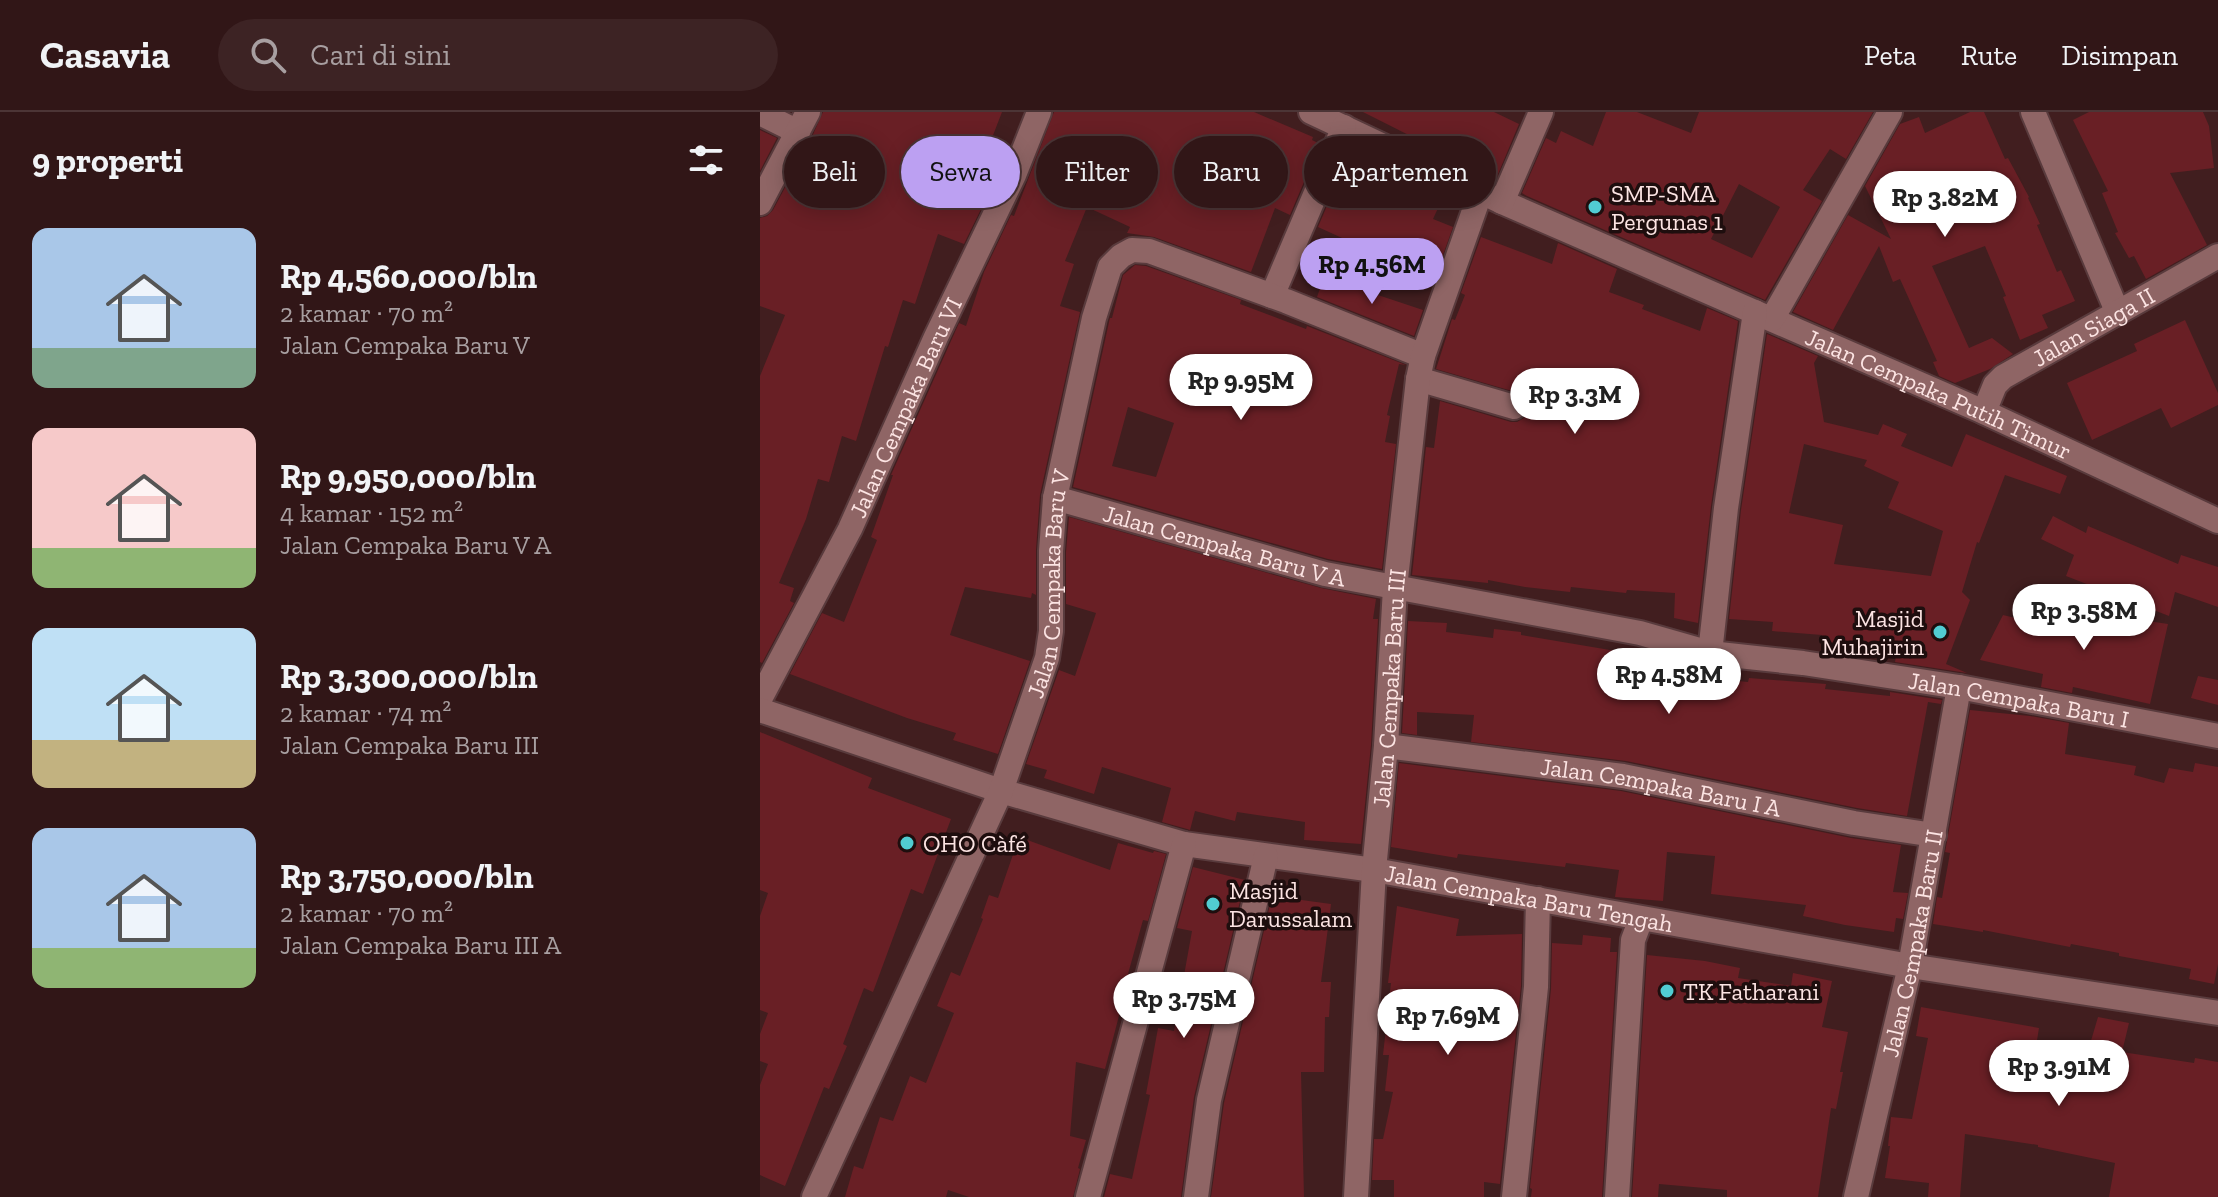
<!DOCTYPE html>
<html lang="id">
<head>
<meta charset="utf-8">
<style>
	:root { --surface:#311617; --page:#3d2324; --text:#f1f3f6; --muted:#a89fa1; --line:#4c3536; --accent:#bca0f2 }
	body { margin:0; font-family:"Zilla Slab",serif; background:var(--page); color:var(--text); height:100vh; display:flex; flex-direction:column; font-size:30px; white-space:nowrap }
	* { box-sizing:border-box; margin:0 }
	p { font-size:26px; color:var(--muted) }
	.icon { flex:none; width:44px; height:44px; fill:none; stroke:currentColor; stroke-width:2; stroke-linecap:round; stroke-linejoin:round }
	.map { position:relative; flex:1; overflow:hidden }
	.drawer { display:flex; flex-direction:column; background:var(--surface); width:760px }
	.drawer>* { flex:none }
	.hud { position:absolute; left:24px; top:24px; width:760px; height:72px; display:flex; gap:16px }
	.price { position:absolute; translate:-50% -68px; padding:0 18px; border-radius:28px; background:#fff; color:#222; font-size:26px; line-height:52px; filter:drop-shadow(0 2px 4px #0008) }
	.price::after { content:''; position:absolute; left:50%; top:48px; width:24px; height:18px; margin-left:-12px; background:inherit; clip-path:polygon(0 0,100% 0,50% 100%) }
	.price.active { background:var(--accent); color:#111 }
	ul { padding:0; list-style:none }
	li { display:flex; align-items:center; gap:24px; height:200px; padding:0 32px }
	li span { display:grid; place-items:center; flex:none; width:224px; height:160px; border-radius:16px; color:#555 }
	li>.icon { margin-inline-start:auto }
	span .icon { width:96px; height:96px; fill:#fffc; stroke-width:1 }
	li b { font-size:34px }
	h2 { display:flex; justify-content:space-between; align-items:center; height:96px; padding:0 32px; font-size:34px }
	.chip { padding:0 28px; border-radius:36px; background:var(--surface); box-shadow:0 4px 20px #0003,0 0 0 2px var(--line); font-size:28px; line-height:72px }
	.chip.active { background:var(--accent); color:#111 }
	header { display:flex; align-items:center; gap:48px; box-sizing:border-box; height:112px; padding:0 40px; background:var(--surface); border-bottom:2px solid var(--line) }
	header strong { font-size:38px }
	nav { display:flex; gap:44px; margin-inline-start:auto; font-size:28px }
	.search { width:560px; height:72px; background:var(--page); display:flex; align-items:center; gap:20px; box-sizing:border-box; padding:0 28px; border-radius:44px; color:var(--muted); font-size:30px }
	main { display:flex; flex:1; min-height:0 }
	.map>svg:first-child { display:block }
</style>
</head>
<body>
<header>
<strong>Casavia</strong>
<div class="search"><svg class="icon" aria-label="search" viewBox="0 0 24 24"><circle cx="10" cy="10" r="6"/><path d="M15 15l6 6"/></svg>Cari di sini</div>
<nav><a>Peta</a><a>Rute</a><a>Disimpan</a></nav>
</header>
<main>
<section class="drawer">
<h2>9 properti<svg class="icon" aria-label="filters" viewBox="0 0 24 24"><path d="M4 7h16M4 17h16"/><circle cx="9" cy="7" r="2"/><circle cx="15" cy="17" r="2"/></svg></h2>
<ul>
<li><span style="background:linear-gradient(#a9c7e8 75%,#7fa58c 0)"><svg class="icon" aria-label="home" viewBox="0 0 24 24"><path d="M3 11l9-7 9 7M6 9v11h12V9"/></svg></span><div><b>Rp 4,560,000/bln</b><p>2 kamar · 70 m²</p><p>Jalan Cempaka Baru V</p></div></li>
<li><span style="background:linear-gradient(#f6c9c9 75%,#8fb573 0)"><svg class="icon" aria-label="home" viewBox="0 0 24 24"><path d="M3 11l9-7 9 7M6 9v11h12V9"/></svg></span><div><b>Rp 9,950,000/bln</b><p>4 kamar · 152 m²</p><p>Jalan Cempaka Baru V A</p></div></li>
<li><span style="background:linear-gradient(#bfe0f5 70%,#c2b280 0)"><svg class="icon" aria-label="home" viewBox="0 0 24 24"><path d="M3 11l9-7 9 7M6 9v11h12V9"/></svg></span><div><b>Rp 3,300,000/bln</b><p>2 kamar · 74 m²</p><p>Jalan Cempaka Baru III</p></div></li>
<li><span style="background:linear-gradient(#a9c7e8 75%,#8fb573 0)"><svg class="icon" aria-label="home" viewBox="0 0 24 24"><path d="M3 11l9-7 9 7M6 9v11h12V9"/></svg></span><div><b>Rp 3,750,000/bln</b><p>2 kamar · 70 m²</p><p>Jalan Cempaka Baru III A</p></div></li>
</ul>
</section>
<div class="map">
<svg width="1458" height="1085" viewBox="0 0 1458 1085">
	<rect width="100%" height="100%" fill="#411e1f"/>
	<g fill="#691f25" fill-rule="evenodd">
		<path d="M63 0H242L208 88 223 93 204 132 178 122 155 192 143 188 128 235 125 234 96 329 82 324 69 370 58 367 46 407 19 471 34 476 30 489 34 491 2 551 0 550V264L25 203 0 194V106L7 104 13 98 51 27Z"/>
		<path d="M294 0H494L553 25 552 28 560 32 530 103 515 96 491 160 394 125 367 121 370 115 327 95 305 149 314 152 300 194 320 200 280 383 276 438V483L272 481 271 486 205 475 190 523 270 549 238 642 193 628 196 621 147 606 30 562 62 501 84 510 117 428 111 425 133 363H131L199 211 206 214 224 160 251 103 254 104Z"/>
		<path d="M603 0H734L759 12 736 67Z"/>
		<path d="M846 0H877L931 21 939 0H1113L1086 47 1070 37 1043 78 1062 89 1005 188 767 84 762 81 786 26 796 31 801 19 833 34ZM979 72 1020 95 992 146 951 127Z"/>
		<path d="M1210 0H1224L1245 47 1248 46 1269 85 1268 86 1280 112 1277 113 1297 160 1301 158 1315 189 1282 203 1288 216 1260 228 1243 185 1246 184 1225 134 1172 154 1209 236 1232 226 1253 242 1230 257 1195 271 1179 264 1173 250 1177 249 1140 167 1133 170 1119 134 1073 218 1033 200 1088 103 1131 127 1105 74 1140 12 1159 5 1165 21Z"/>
		<path d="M1329 0H1443L1449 14 1454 56 1410 61 1447 133 1386 167 1374 144 1369 146 1355 121 1358 120 1342 81 1348 79 1313 8Z"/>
		<path d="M0 18 17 26 0 59Z"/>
		<path d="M588 44 618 58 620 53 685 81 673 107 693 115 674 168 558 115Z"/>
		<path d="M721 125 792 152 798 131 857 157 849 180 884 193 882 197 940 219 947 196 978 209 951 394 938 511 914 506 915 481 867 478 866 481 811 475 810 480 765 475 728 468V471L652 463 666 335 674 336 680 289 751 310H757L764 306 769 298V292L765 285 759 281 676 257 692 207 695 208 705 183 701 181Z"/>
		<path d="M375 153 386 154 481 188 480 192 546 217 547 214 646 253 639 252 627 303 630 304 625 330 636 332 622 457 568 447 313 375 349 210 350 206H352L363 163ZM368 295 414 311 396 365 352 354Z"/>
		<path d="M564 165 663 198 654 224 557 185Z"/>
		<path d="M1425 208 1458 281V293L1411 316 1401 296 1332 328 1307 271 1377 239 1374 232Z"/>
		<path d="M1007 222 1058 244 1054 251 1064 310 1118 323 1123 312 1147 322 1141 334 1192 355 1206 322 1307 364 1300 382 1245 363 1219 431 1217 430 1202 480 1210 488 1186 552 1207 561 1135 550 1137 539 1061 529 1062 523 1012 519 1013 510 969 507 981 398ZM1044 332 1107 348 1104 354 1139 370 1128 396 1183 419 1171 464 1074 452 1083 413 1029 401Z"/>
		<path d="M1293 404 1326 421 1328 414 1418 452 1421 443 1458 455V495L1415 480 1409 504 1306 464 1314 443 1281 427Z"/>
		<path d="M309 405 561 476 616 487 613 507H618L611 633 601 732 544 728 545 710 477 700 475 709 435 699 430 718 427 717 402 710 411 676 342 655 334 682 284 666 287 658 266 652 299 558 315 564 336 501 306 492V440Z"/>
		<path d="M1295 495 1408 512 1390 592 1313 575 1312 581 1281 575 1283 562 1220 548 1243 503 1288 514Z"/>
		<path d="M648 509 687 511 686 520 733 526 734 517 761 520V523L933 552 931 564 988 570 989 566 1066 572 1065 577 1130 584V580L1182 588 1181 592 1168 590 1147 704 1097 696 866 649 711 630 714 603 657 600V623L642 621Z"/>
		<path d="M1438 564 1458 568V593L1431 586Z"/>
		<path d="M1210 598 1270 604 1309 611 1305 642 1376 654 1374 663 1404 671 1409 656 1433 660 1435 651 1458 655V852L1454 872 1429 867 1431 857 1359 844V841L1311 832 1310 835 1223 818V820L1173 812 1177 785 1182 786 1190 741 1185 740 1186 735Z"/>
		<path d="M0 620 112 666 108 676 191 707 163 782 151 777 113 880 104 876 83 932 87 934 69 977 64 975 25 1074 0 1063V973L8 952 0 949V922L8 901 0 898V804L8 781 0 778Z"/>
		<path d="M639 651 861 679 1091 726 1141 733 1133 780 1148 781 1143 807 1136 806 1134 820 1085 813 1043 804 1046 793 951 782 955 744 907 740 903 789 855 785 859 758 806 751 805 755 698 742 697 746 631 735Z"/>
		<path d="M259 725 350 758 358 731 393 741 394 739 406 742 388 809 383 808 368 862H370L345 957 316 950 310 1024 326 1028 318 1056 320 1057 313 1085H209L188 1078 186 1085H85L94 1054 103 1057 120 1005 133 1009 150 964 166 971 194 901 177 894 191 860 200 864 223 807 221 806 229 783 238 786Z"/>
		<path d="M433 755 485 768 434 985 421 1085H344L350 1062 372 1067 390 983 386 982 398 916 414 919 432 819 417 816Z"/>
		<path d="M512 784 571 792 561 870H571L569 905H565L564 960H541L544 1085H451L464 991Z"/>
		<path d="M637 794 699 807 696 824 762 822 761 874 740 1072 724 1070V1085H634V1068H612L614 1027H623L633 980 625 979 629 943H623L631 871H628Z"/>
		<path d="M823 823 851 826 850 840H857L842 1085H771L772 1077 770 1076 791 877 792 831 822 833Z"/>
		<path d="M887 843 945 849 980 856 978 866 1031 874 1033 861 1072 869 1062 915 1088 920 1080 960H1083L1076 997 1071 996 1058 1085H967V1078L899 1072 898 1085H872Z"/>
		<path d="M1161 895 1279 916 1274 947 1323 956 1338 905 1369 911 1362 940 1434 951 1435 946 1458 950V1085H1349L1355 1051 1278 1035V1033L1205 1022 1200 1085H1168L1169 1071 1125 1066 1130 1034H1128L1131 1005 1152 1007 1168 926 1156 924Z"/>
	</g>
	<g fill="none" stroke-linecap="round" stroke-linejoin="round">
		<g stroke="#593b3d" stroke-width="28">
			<g id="street">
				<path id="s1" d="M551 0 742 90 1224 300 1458 409"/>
				<path d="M1273 0 1357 199"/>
				<path d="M0 1 38 20"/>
				<path d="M742 90 781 0"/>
				<path d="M0 91 48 0"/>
				<path d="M512 184 584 15"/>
				<path d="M1012 207 1130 0"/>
				<path d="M658 267 754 295"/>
				<path id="s2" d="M1224 300 1235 273 1243 265 1458 144"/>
				<path id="s3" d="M295 386 565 462 880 521 950 541 1043 551 1199 575 1458 624"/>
				<path d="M950 541 966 396 995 200"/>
				<path id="s4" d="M0 587 90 417 176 225 254 63 279 0"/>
				<path id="s5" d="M0 598 241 679 424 732 614 758 1150 854 1458 901"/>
				<path id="s6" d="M626 634 863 664 1094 711 1174 723"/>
				<path id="s7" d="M54 1085 241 679 287 546 291 519V439L295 386 334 206 350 155 361 144 372 138 389 139 526 189 663 244"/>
				<path d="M328 1085 424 732"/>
				<path d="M436 1085 449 988 506 744"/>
				<path id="s8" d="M596 1085 614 758 626 634 635 476 658 267 663 244 721 79"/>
				<path d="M754 1085 776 875 778 787"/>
				<path d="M857 1085 873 828 881 807"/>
				<path id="s9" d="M1096 1085 1150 854 1199 575"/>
			</g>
		</g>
		<use href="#street" stroke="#8f6565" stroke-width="24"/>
	</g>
	<g fill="#51ccd2" stroke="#1e0e0e" stroke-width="3">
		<circle cx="835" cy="95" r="8"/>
		<circle cx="1180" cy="520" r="8"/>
		<circle cx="147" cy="731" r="8"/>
		<circle cx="453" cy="792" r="8"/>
		<circle cx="907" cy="879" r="8"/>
	</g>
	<g text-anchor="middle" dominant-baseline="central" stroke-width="7" stroke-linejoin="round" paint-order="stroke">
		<g font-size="24" fill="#fce4e3" stroke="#1e0e0e" text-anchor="start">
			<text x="851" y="81">SMP-SMA<tspan x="851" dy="28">Pergunas 1</tspan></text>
			<text x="1164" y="506" text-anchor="end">Masjid<tspan x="1164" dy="28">Muhajirin</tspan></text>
			<text x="163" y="731">OHO Càfé</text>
			<text x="469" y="778">Masjid<tspan x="469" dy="28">Darussalam</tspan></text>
			<text x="923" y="879">TK Fatharani</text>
		</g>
		<g font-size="24" fill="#fce4e3" stroke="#1e0e0e">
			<text stroke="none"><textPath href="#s2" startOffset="144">Jalan Siaga II</textPath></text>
			<text stroke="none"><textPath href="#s1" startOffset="688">Jalan Cempaka Putih Timur</textPath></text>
			<text stroke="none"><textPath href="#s4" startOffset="326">Jalan Cempaka Baru VI</textPath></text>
			<text stroke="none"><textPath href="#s3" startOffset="176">Jalan Cempaka Baru V A</textPath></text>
			<text stroke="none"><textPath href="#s7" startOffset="662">Jalan Cempaka Baru V</textPath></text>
			<text stroke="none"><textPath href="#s8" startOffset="510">Jalan Cempaka Baru III</textPath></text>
			<text stroke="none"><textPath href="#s3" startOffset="986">Jalan Cempaka Baru I</textPath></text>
			<text stroke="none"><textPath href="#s6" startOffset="278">Jalan Cempaka Baru I A</textPath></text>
			<text stroke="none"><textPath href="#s5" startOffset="794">Jalan Cempaka Baru Tengah</textPath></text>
			<text stroke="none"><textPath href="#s9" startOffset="260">Jalan Cempaka Baru II</textPath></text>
		</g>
	</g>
</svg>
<b class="price" style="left:1185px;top:127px">Rp 3.82M</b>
<b class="price active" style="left:612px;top:194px">Rp 4.56M</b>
<b class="price" style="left:481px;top:310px">Rp 9.95M</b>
<b class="price" style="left:815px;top:324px">Rp 3.3M</b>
<b class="price" style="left:1324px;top:540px">Rp 3.58M</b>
<b class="price" style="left:909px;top:604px">Rp 4.58M</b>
<b class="price" style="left:424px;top:928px">Rp 3.75M</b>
<b class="price" style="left:688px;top:945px">Rp 7.69M</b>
<b class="price" style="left:1299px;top:996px">Rp 3.91M</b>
<div class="hud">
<a class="chip">Beli</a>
<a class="chip active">Sewa</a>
<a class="chip">Filter</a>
<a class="chip">Baru</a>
<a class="chip">Apartemen</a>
</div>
</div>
</main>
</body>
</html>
